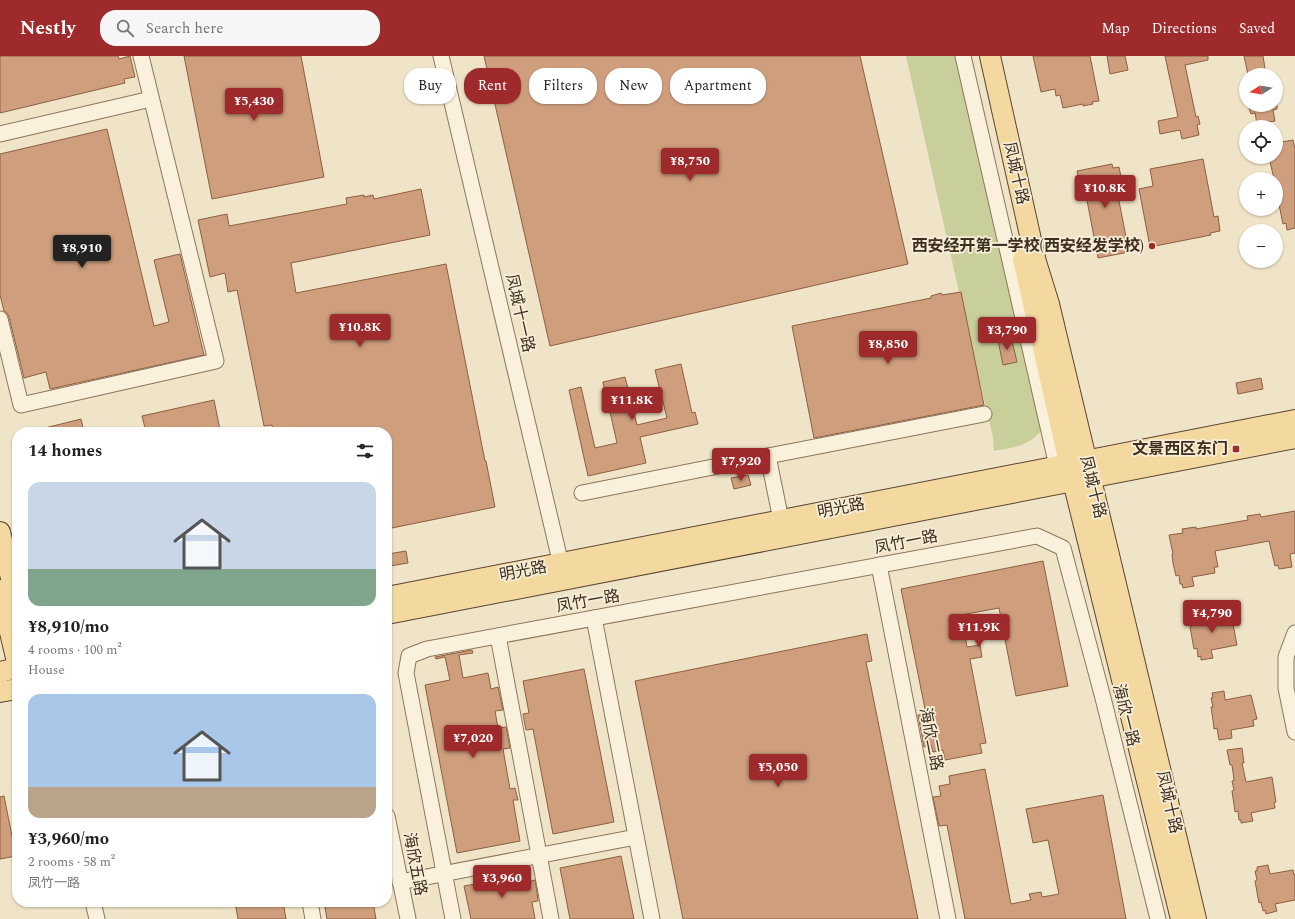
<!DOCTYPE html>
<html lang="en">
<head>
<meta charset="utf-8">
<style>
	:root { --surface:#fff; --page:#f6f6f6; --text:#222; --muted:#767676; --accent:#9e2a2b }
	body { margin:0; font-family:Spectral,"Noto Sans SC",serif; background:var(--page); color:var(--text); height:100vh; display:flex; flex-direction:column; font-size:15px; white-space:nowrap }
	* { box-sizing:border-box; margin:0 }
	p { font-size:13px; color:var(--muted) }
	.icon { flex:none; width:22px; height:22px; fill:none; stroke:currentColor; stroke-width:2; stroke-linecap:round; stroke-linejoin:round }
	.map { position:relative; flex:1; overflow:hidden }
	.sheet { position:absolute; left:12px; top:371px; width:380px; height:480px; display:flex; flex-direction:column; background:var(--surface); border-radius:16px; box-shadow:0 1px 3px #0004 }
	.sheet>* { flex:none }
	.hud { position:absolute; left:404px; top:12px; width:380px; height:36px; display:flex; gap:8px }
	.needle { width:26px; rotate:259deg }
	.tools { position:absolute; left:1239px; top:12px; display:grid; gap:8px }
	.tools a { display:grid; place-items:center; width:44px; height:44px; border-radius:50%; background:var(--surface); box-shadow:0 1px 3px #0004; font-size:20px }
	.price { position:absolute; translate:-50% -34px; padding:0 9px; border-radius:4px; background:var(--accent); color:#fff; font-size:13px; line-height:26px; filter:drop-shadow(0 1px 2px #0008) }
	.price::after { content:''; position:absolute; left:50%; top:24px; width:12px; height:9px; margin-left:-6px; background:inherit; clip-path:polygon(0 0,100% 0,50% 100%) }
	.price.on { background:#222; color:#fff }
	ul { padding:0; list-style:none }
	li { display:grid; align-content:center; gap:8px; height:212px; padding:0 16px }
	li span { display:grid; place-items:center; height:124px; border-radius:12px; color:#555 }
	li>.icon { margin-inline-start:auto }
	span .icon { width:72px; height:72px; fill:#fffc; stroke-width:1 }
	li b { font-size:17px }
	h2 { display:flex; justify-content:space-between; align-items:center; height:48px; padding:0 16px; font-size:17px }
	.tag { padding:0 14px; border-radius:16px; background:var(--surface); box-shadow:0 1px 3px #0004; font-size:14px; line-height:36px }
	.tag.on { background:var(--accent); color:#fff }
	header { display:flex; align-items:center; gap:24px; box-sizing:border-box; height:56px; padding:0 20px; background:var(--accent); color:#fff }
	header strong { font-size:19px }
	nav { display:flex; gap:22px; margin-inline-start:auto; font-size:14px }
	.search { width:280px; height:36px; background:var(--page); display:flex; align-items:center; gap:10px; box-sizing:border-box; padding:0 14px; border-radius:16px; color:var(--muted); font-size:15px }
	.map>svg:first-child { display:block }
</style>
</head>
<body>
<header>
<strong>Nestly</strong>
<div class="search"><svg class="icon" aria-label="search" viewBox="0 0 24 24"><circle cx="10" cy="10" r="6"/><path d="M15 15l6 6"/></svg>Search here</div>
<nav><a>Map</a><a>Directions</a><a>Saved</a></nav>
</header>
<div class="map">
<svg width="1295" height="863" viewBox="0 0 1295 863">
	<rect width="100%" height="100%" fill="#f0e4c8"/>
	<path fill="#c9cf9b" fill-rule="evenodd" d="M906 0H960L1042 374C1027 391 1015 391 994 395L993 381 973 297 961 236H959ZM1014 293 1017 306 1003 309 1000 296Z"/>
	<g fill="#cf9f7d" stroke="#8d5f41">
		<path d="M0 0H118L119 3 130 0 135 21 124 23 125 27 0 57Z"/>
		<path d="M184 0H301L324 121 212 143Z"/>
		<path d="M484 0H860L908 208 550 290Z"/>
		<path d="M1033 0H1090L1099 45 1092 46 1093 48 1083 50V48L1063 52 1060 39 1056 40 1055 33 1041 36Z"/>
		<path d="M1107 0H1125L1128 14 1110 18Z"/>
		<path d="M1165 0H1208V4L1185 9 1196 61 1198 60 1200 68 1197 69 1199 79 1182 83 1180 74 1160 78 1158 65 1178 61Z"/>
		<path d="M1244 0H1263L1266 19H1248Z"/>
		<path d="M1248 49H1277V53L1273 54 1275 65 1257 68 1255 57 1251 58Z"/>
		<path d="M107 73 154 270 169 266 154 204 180 198 204 299 50 333 46 316 24 322 9 261 7 257 4 255 0 239V98Z"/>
		<path d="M1293 84 1295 93V172L1287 174 1286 167 1283 168 1276 134V123H1274L1269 101H1276V87Z"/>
		<path d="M1203 103 1214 161 1218 160 1220 175 1210 177 1211 179 1150 191 1139 133 1153 130 1150 113Z"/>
		<path d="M1112 108 1113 112 1119 111 1121 121 1118 122 1120 134 1117 135 1129 196 1098 202 1086 139 1082 140 1077 115Z"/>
		<path d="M421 133 430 179 291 207 296 237 446 208 485 405H486L495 451 387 473V376H273L272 369 264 370 237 234 228 236 225 217 210 221 198 164 227 158 229 170 347 148 346 142 364 139V141L373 139 374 143Z"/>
		<path d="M961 236 984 349 814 382 792 270 931 242V240L941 237 942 239Z"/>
		<path d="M1011 281 1017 306 1003 309 998 284Z"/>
		<path d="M681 308 692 357 695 356 698 368 640 381 646 407 588 420 569 334 581 331 595 392 617 387 608 347H605L603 338H605L603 326 625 321 637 369 667 362 655 314Z"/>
		<path d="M1261 322 1263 333 1238 338 1236 327Z"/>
		<path d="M214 344 220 374 211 376H146L142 360Z"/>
		<path d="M81 363 84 376H41V373Z"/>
		<path d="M748 419 751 429 734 433 731 422Z"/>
		<path d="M1295 455V497L1290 498 1292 511 1279 513 1278 509 1275 510 1269 485 1215 495 1218 511H1214L1215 517 1192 521 1194 530 1183 532 1182 528H1180L1179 519 1176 520 1173 507 1172 498H1173L1169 479 1183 477 1182 473 1196 471V473L1248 464 1247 460 1260 458 1261 461Z"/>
		<path d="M406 495 408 507 390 510 388 498Z"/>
		<path d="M1043 505 1068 630 1016 640 999 552 961 559 967 591 980 589 982 601 970 603 986 687 980 688 982 697 945 704 943 694 933 696 931 689 924 691 918 659 926 658 901 533Z"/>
		<path d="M1204 555 1205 563 1231 558 1237 589 1211 594 1213 602 1201 604V600L1198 601 1197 592 1194 593 1190 571 1192 570 1190 561H1193L1192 557Z"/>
		<path d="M867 578 872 605 866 606 918 863H683L635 625Z"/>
		<path d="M472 594 473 597 459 599 463 622 488 617 491 633 498 631 503 654 495 655 498 672 506 671 510 692 503 693 510 733 515 732 518 744H513L520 785 457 797 425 629 450 624 445 601 436 603 435 601Z"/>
		<path d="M584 613 614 766 553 778 533 673 526 674 523 658 529 657 523 625Z"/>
		<path d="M1224 635 1225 644 1251 639 1257 663 1253 664 1254 670 1231 674 1232 682 1219 684 1217 672 1214 673 1213 664 1211 651H1213L1211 642 1213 641 1212 637Z"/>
		<path d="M1242 692 1244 707H1242L1246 726 1272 721 1276 746 1274 747 1275 752 1251 757 1253 765 1241 767V764H1239L1238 755 1235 756 1232 735 1234 734 1232 725 1234 724 1232 709H1230L1227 694Z"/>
		<path d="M985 713 1011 848 1031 844 1029 838 1041 836 1042 841 1059 838 1048 784 1033 787 1026 753 1103 739 1126 863H965L947 769 939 770 933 741 941 740 939 730 950 728 949 720Z"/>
		<path d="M4 740 16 800 0 803V741Z"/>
		<path d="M621 800 634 863H570L560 812Z"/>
		<path d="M1268 809 1270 818 1293 814 1294 819 1295 818V844L1275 848 1277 855 1266 858 1265 854 1263 855 1261 846 1259 847 1255 825 1257 824 1255 815H1257V811Z"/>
		<path d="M527 819 528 826 535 824 537 836 538 845 532 846 535 863H471L464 830Z"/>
		<path d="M235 846H283L286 863H238Z"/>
		<path d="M324 846H373L376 863H327Z"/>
	</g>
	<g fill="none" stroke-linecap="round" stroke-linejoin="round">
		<g stroke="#8d765c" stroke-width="17">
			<g id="minor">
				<path d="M441 0 563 517"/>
				<path d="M963 0 1057 410"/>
				<path d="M0 78 151 43"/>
				<path d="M0 263 21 349 216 305 141 0"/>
				<path d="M582 437 768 400"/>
				<path d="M781 464 768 400 984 358"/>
				<path d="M879 509 948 863"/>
				<path d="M594 562 652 863"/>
				<path d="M1295 577 1286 601V632L1295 676"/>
				<path d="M498 580 551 863"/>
				<path d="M387 760 408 863"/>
				<path d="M400 826 636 781"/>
				<path d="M93 846 97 863"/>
				<path d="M310 846 313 863"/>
				<path d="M453 863 406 617 409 600 427 593 1037 480 1063 492 1103 642 1158 863"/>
			</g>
		</g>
		<g stroke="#5b4430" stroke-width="22">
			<g id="major">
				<path d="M990 0 1036 206 1049 248 1196 863"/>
				<path d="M1023 203 1073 425 1181 863"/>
				<path d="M0 476 17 547"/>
				<path d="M0 534 17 606"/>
				<path d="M387 541 1295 364"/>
				<path d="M387 558 1295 382"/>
				<path d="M0 616 17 612"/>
				<path d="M0 636 17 633"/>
			</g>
		</g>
		<use href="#minor" stroke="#faf1dc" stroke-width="15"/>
		<use href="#major" stroke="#f3d9a0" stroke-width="20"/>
	</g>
	<g fill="#9e2a2b" stroke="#f7eed8" stroke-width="1.5">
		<circle cx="1152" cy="190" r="4"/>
		<rect x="1232" y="389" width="8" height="8" rx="2"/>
	</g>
	<g text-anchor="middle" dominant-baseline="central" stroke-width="3.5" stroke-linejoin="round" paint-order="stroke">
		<g font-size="16" fill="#3d2e20" stroke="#f7eed8">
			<text transform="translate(1016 117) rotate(77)">凤城十路</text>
			<text transform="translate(520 257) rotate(77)">凤城十一路</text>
			<text transform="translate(1093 431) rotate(76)">凤城十路</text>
			<text transform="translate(841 452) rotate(-11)">明光路</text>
			<text transform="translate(906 486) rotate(-11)">凤竹一路</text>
			<text transform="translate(523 515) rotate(-11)">明光路</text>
			<text transform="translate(588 545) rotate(-10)">凤竹一路</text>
			<text transform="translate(1126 659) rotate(76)">海欣一路</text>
			<text transform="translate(931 683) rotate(79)">海欣二路</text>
			<text transform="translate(1169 746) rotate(77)">凤城十路</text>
			<text transform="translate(415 808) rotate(79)">海欣五路</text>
		</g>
		<g font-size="16" font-weight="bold" fill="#3d2e20" stroke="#f7eed8" text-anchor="end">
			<text x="1144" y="190">西安经开第一学校(西安经发学校)</text>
			<text x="1228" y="393">文景西区东门</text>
		</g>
	</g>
</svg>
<div class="tools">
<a><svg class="needle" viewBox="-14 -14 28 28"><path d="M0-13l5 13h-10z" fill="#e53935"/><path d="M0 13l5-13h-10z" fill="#767676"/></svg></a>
<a><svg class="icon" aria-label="locate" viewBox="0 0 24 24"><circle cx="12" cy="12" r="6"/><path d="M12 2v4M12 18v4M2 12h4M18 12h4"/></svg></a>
<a>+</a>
<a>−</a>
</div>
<b class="price" style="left:254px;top:66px">¥5,430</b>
<b class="price" style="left:690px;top:126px">¥8,750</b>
<b class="price" style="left:1105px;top:153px">¥10.8K</b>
<b class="price on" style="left:82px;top:213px">¥8,910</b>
<b class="price" style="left:360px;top:292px">¥10.8K</b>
<b class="price" style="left:1007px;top:295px">¥3,790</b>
<b class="price" style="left:888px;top:309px">¥8,850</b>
<b class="price" style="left:632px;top:365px">¥11.8K</b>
<b class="price" style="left:741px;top:426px">¥7,920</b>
<b class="price" style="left:1212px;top:578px">¥4,790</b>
<b class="price" style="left:979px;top:592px">¥11.9K</b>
<b class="price" style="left:473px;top:703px">¥7,020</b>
<b class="price" style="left:778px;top:732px">¥5,050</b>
<b class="price" style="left:502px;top:843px">¥3,960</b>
<div class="hud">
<a class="tag">Buy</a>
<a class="tag on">Rent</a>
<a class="tag">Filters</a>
<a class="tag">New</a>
<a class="tag">Apartment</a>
</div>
<section class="sheet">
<h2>14 homes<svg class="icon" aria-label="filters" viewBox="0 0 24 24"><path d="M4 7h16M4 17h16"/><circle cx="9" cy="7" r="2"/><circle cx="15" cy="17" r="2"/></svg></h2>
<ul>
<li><span style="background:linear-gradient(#c9d6e8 70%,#7fa58c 0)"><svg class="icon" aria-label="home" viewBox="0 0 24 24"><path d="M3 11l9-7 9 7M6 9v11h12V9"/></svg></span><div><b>¥8,910/mo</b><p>4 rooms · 100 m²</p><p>House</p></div></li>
<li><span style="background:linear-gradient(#a9c7e8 75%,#b9a48a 0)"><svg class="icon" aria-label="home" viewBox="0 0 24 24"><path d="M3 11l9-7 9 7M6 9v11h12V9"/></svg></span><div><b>¥3,960/mo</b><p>2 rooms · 58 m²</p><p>凤竹一路</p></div></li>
</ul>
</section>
</div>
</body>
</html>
